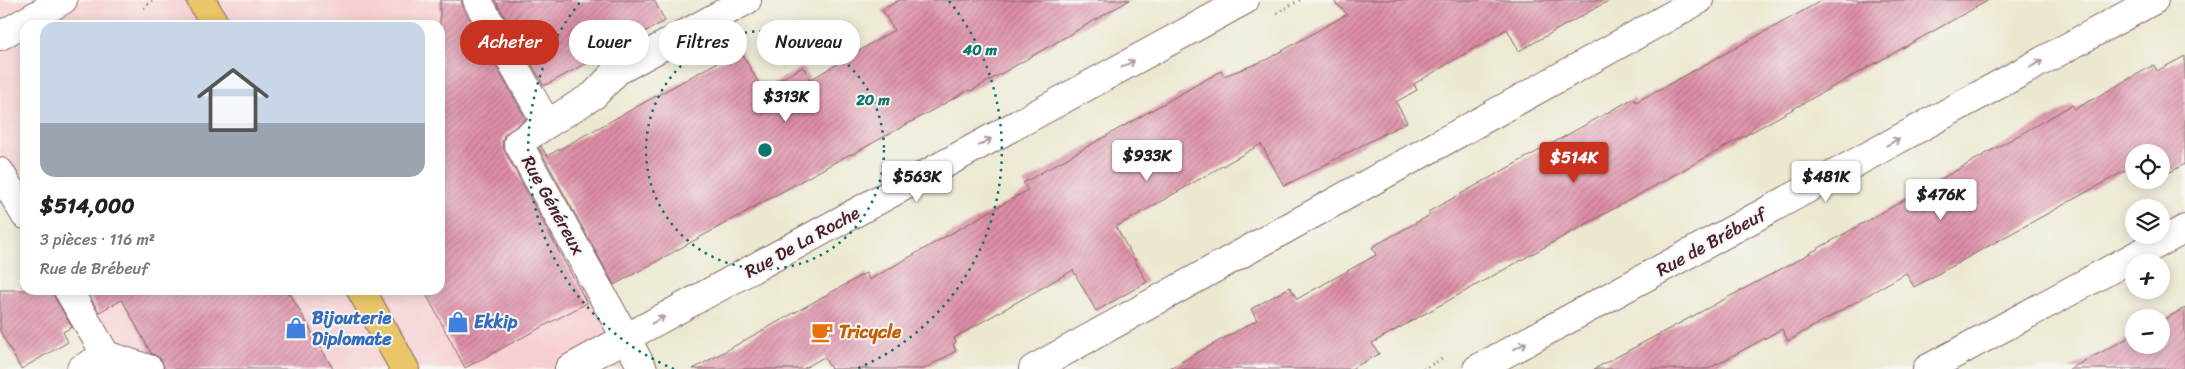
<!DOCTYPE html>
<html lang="fr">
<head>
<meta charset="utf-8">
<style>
	:root { --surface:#fff; --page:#f2f2f2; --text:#202124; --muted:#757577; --accent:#c8321e }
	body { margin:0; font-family:Sriracha,sans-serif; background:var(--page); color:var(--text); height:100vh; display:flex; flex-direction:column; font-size:19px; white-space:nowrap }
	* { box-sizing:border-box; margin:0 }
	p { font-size:16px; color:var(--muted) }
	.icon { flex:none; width:28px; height:28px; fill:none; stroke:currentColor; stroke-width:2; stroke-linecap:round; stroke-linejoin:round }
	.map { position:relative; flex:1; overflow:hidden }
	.sheet { position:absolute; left:20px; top:20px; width:425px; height:275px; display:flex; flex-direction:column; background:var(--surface); border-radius:15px; box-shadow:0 2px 12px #0003 }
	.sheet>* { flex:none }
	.top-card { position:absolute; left:460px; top:20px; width:475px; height:45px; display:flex; gap:10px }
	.fabs { position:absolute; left:2125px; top:144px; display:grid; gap:10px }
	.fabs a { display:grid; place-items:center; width:45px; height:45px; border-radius:50%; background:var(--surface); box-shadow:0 2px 12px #0003; font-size:25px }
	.price { position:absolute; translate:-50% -42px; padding:0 11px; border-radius:5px; background:#fff; color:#222; font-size:16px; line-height:32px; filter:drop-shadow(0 1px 2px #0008) }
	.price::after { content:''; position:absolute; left:50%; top:30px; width:15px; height:11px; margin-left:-8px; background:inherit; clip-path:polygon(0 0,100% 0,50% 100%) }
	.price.active { background:var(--accent); color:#fff }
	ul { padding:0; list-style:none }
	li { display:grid; align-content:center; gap:10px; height:265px; padding:0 20px }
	li span { display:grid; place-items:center; height:155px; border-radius:15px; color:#555 }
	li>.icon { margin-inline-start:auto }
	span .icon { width:90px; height:90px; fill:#fffc; stroke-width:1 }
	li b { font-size:21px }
	.tag { padding:0 18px; border-radius:22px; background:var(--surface); box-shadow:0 2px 12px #0003; font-size:18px; line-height:45px }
	.tag.active { background:var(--accent); color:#fff }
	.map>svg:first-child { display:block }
</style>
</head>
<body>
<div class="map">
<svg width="2185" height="369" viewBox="0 0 2185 369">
	<defs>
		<pattern id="building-hatch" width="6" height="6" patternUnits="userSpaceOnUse" patternTransform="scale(1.25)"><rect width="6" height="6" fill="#dd8ea6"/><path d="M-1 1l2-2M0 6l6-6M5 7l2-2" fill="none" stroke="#b57387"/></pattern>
	</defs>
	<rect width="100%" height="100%" fill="#f6f6f2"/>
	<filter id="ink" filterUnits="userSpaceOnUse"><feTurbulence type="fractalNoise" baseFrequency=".02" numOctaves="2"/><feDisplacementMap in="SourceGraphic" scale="10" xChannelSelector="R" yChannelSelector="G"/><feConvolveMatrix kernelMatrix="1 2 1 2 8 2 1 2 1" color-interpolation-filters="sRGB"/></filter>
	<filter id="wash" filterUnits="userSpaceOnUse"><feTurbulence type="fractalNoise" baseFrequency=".0096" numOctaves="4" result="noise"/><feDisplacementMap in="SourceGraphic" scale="20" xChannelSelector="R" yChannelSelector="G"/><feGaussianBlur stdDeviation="1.12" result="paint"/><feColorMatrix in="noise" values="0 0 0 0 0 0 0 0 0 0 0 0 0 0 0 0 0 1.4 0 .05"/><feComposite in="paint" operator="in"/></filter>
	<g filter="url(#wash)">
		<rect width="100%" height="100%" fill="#ece8d0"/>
		<path fill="#f7cfd2" d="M0 0H470L537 123 509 140 636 369H113L58 290H440V25H25V230L0 185Z"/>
		<g id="blocks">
			<g fill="url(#building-hatch)">
				<path d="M440 0H461L463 8 526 119 504 135 502 143 504 150 587 303 465 368 424 290H440Z"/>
				<path d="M495 0H654L665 21 544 86Z"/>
				<path d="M899 0H1130L971 91 969 90 851 155 850 154 614 285 539 148 541 146 547 156 740 50 762 89 803 67 810 80 894 30 882 10Z"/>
				<path d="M1333 0H1610L1519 51 1507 29 1414 84 1417 90 1396 102 1407 122 1284 186 1261 144 1116 227 1147 282 1096 311 1073 270 954 338 956 342 953 344 956 351 924 369H831L824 357 803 369H693L866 273 869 280 1028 190 1023 183 1221 71 1224 76 1266 60 1347 14Z"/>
				<path d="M1823 0H1989L1372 343 1379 354 1351 369H1168L1257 320 1251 309 1290 287 1297 299 1376 255 1372 247 1430 215 1428 212 1634 98 1636 102 1649 95Z"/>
				<path d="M2185 56V164L2163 176 2161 152H2134V166L1914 287 1906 273 1788 341 1782 329 1708 369H1594L1796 261 2072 105 2075 109 2154 65 2157 71Z"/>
				<path d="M0 290H52L55 298 72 327 63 332 68 342 21 369 0 331Z"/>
				<path d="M86 290H288L333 369H164L161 359 151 353 122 300 99 312Z"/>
				<path d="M2185 308V369H2069L2134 335V345H2161V321Z"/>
			</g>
		</g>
	</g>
	<g filter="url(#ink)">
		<use href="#blocks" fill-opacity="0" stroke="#836565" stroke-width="1"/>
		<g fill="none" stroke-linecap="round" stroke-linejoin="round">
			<g stroke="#836565" stroke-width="30">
				<g id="minor">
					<path d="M477 0 547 124 518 143 643 369"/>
					<path d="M0 36 63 0"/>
					<path d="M547 124 594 95 617 71 747 0"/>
					<path d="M0 172 25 215"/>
					<path d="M68 290 106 355 149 369"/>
					<path d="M81 369 106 355"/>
					<path d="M569 369 1245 0"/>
					<path d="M1033 369 1699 0"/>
					<path d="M1477 369 2154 0"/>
					<path d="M1927 369 2185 229"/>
				</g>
			</g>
			<g stroke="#836565" stroke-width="30">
				<g id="major">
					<path d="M201 0 215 25"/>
					<path d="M361 290 405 369"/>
				</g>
			</g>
			<g stroke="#836565" stroke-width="3" stroke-dasharray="1 4" stroke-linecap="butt">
				<path d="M144 8 152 0"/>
				<path d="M1277 13 1300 0"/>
				<path d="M1423 369 1444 358"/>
			</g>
			<use href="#minor" stroke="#fff" stroke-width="28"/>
			<use href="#major" stroke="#ebc669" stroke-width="28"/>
		</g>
		<defs><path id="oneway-shaft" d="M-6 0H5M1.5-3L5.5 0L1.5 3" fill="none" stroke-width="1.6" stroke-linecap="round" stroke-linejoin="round" transform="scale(1.25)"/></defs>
		<g stroke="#ae9aa0">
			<use href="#oneway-shaft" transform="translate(1128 64) rotate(-29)"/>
			<use href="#oneway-shaft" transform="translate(2036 64) rotate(-29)"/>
			<use href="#oneway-shaft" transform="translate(985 142) rotate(-29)"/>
			<use href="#oneway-shaft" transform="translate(1893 142) rotate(-29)"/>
			<use href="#oneway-shaft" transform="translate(658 320) rotate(-29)"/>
			<use href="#oneway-shaft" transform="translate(1520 346) rotate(-29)"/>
		</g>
	</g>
	<g fill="none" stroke="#0f766e" stroke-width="2.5" stroke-dasharray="2.5 5">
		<circle cx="765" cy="150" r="119"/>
		<path d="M674 369A237 237 0 0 1 581 1M949 1A237 237 0 0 1 856 369"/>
	</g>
	<defs>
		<g id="shop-bare" transform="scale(1.725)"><path d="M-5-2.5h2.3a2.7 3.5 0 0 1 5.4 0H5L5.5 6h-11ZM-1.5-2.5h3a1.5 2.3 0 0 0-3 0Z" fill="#3f7fe0" stroke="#f6f6f2" stroke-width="2.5" paint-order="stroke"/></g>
		<g id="cafe-bare" transform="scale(1.725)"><path d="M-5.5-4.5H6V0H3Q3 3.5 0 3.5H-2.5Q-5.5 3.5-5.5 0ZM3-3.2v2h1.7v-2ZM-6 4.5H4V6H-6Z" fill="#e8710a" stroke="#f6f6f2" stroke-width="2.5" paint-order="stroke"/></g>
	</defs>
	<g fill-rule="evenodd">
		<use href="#shop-bare" x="458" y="322"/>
		<use href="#shop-bare" x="296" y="328"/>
		<use href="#cafe-bare" x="822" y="332"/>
	</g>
	<g text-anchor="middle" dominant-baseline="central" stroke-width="4" stroke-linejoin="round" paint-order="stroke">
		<g font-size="18" fill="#4a1f2b" stroke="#f6f6f2">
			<text transform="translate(553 205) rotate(61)">Rue Généreux</text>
			<text transform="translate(802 242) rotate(-29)">Rue De La Roche</text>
			<text transform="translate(1711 242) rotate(-29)">Rue de Brébeuf</text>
		</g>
		<g font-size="18" font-weight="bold" fill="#366cbe" stroke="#f6f6f2" text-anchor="start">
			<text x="312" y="318">Bijouterie<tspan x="312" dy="21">Diplomate</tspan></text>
			<text x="474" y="322">Ekkip</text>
		</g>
		<g font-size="18" font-weight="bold" fill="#c56008" stroke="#f6f6f2" text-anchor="start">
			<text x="839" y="332">Tricycle</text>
		</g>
	</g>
	<circle cx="765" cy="150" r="8" fill="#0f766e" stroke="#f6f6f2" stroke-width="2.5"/>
	<g font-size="15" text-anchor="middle" font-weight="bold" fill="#0f766e" stroke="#f6f6f2" stroke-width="4" stroke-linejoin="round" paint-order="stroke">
		<text x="980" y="55">40 m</text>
		<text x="873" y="105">20 m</text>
	</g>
</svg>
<div class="fabs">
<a><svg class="icon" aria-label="locate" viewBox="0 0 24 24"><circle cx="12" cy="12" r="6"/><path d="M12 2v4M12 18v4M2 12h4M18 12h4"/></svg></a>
<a><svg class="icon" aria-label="layers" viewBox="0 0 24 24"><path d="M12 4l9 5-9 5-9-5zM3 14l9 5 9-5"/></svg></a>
<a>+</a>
<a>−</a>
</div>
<b class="price" style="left:786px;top:123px">$313K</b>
<b class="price" style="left:1147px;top:182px">$933K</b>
<b class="price active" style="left:1574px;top:184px">$514K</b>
<b class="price" style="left:917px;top:203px">$563K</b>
<b class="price" style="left:1826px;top:203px">$481K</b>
<b class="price" style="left:1941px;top:221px">$476K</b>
<div class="top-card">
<a class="tag active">Acheter</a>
<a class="tag">Louer</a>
<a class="tag">Filtres</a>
<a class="tag">Nouveau</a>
</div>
<section class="sheet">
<ul>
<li><span style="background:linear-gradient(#c9d6e8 65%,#9aa5b1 0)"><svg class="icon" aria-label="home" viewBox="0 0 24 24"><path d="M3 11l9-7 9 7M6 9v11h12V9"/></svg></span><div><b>$514,000</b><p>3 pièces · 116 m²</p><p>Rue de Brébeuf</p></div></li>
</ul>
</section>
</div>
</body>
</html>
